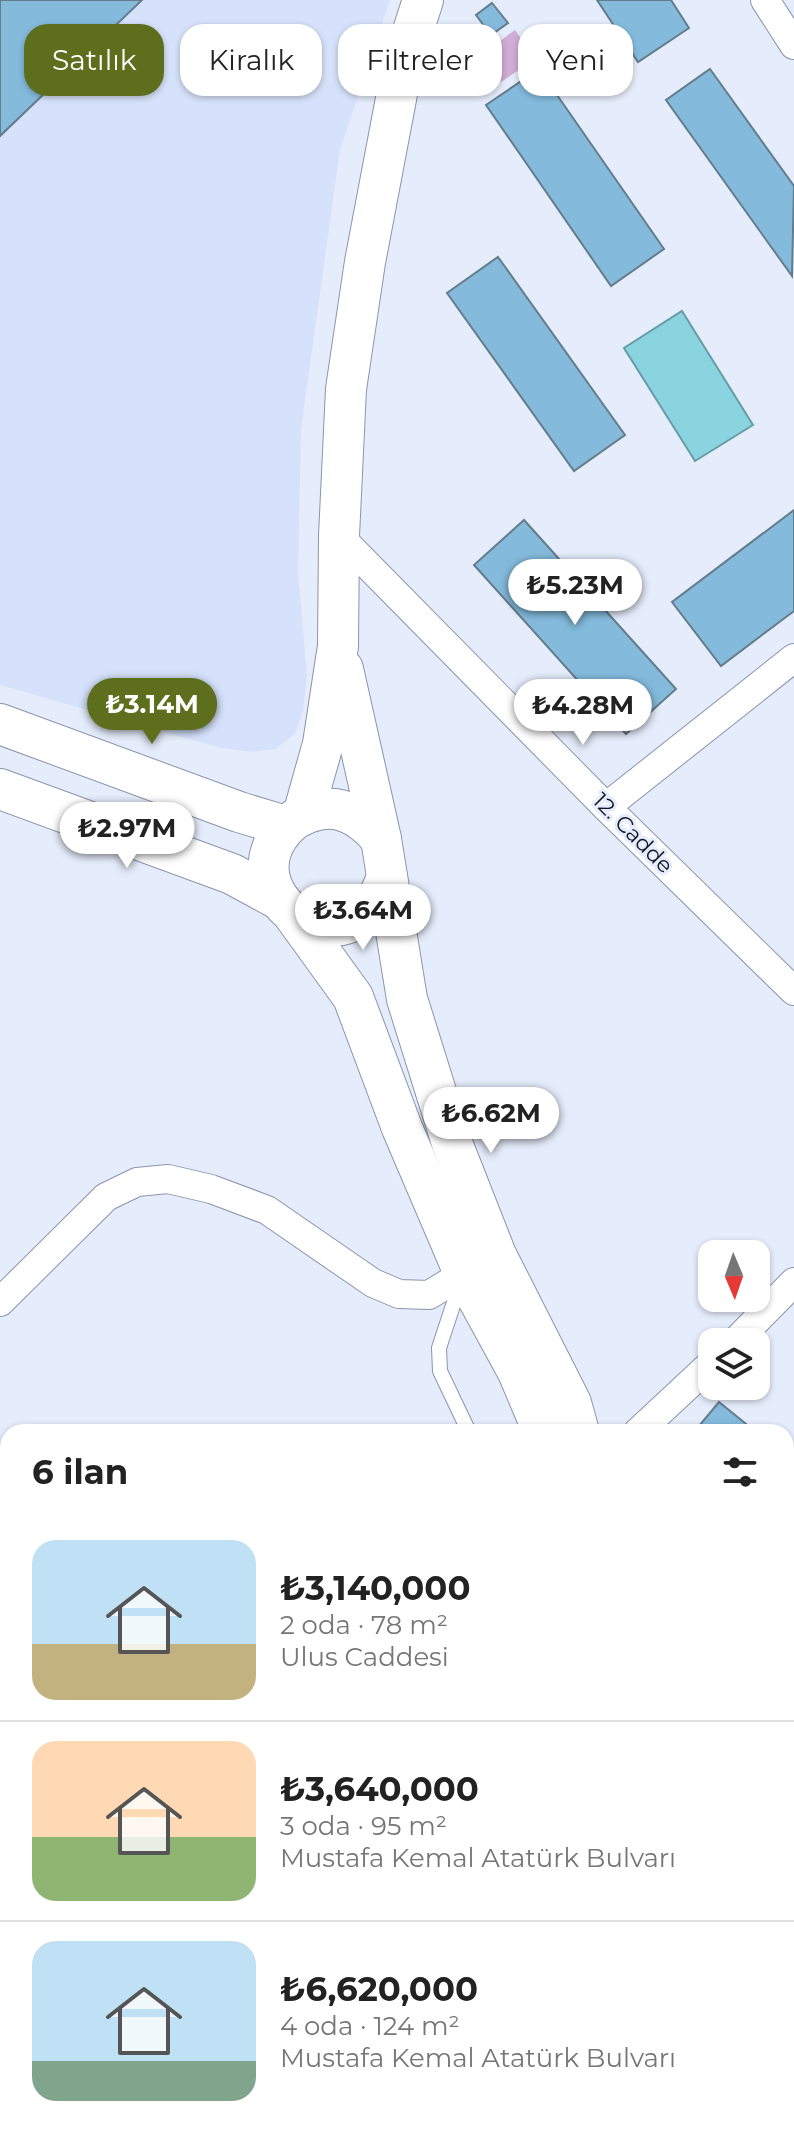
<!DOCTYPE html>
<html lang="tr">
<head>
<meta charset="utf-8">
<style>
	:root { --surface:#fff; --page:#f2f2f2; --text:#222; --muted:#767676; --line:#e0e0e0; --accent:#5d6f1d }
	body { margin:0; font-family:Montserrat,sans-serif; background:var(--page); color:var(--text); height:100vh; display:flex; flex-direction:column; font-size:30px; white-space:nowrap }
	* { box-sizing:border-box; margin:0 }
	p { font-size:26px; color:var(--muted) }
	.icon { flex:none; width:44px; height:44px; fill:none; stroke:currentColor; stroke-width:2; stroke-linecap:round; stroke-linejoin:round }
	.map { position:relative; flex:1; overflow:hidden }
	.drawer { position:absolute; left:0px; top:1424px; width:794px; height:714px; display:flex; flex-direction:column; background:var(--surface); border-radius:24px 24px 0 0; box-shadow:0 2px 6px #0004 }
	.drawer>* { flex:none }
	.guide { position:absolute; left:24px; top:24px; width:746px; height:72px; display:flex; gap:16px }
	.needle { width:52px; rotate:178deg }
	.fabs { position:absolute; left:698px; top:1240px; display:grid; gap:16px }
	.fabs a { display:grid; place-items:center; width:72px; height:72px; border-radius:16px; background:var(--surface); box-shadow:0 2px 6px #0004; font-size:40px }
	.price { position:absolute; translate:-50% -68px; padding:0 18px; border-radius:28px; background:#fff; color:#222; font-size:26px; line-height:52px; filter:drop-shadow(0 2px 4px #0008) }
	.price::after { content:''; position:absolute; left:50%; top:48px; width:24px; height:18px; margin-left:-12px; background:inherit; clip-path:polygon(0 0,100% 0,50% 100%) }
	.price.active { background:var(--accent); color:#fff }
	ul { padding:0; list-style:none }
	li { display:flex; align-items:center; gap:24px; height:200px; padding:0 32px }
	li+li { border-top:2px solid var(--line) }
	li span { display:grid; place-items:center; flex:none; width:224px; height:160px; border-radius:24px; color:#555 }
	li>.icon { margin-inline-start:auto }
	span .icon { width:96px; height:96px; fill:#fffc; stroke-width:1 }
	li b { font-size:34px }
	h2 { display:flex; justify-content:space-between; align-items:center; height:96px; padding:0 32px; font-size:34px }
	.chip { padding:0 28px; border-radius:24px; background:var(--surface); box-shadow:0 2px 6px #0004; font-size:28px; line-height:72px }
	.chip.active { background:var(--accent); color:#fff }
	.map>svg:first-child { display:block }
</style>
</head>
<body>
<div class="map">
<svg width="794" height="2137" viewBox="0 0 794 2137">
	<rect width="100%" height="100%" fill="#e5ecfb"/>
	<path fill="#d6e2fb" d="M0 0H390L340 150 301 429 298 571 307 677 303 711 295 734 275 749 252 752 221 748 0 685Z"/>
	<path fill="#d1acd6" d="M515 30 535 59 501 82 482 54Z"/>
	<path fill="#8ad4df" stroke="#669ca6" stroke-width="2" d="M682 311 753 425 695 461 624 348Z"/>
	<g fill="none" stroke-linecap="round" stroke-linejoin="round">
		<path stroke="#669ca6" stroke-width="10" d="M0 1961 8 1968"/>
	</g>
	<g fill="#84bbdd" stroke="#657c8b" stroke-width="2">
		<path d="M0 0H142L0 136Z"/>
		<path d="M597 0H671L689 28 638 62Z"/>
		<path d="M492 3 508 23 491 35 476 15Z"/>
		<path d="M539 69 664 249 611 286 486 105Z"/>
		<path d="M710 69 794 186 792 276 666 100Z"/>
		<path d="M498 257 625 435 574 471 447 293Z"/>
		<path d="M794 510V611L721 666 672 602Z"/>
		<path d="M524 520 676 689 626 734 474 565Z"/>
		<path d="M719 1402 756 1432H694Z"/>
		<path d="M786 1456 794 1463V1531L786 1541Z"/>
	</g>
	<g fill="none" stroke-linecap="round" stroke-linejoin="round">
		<g stroke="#8a95ab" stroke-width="16">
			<g id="lane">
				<path d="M461 1281 439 1348 440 1371 469 1432"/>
				<path d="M208 2137 214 2130"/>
			</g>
		</g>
		<g stroke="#8a95ab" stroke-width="30">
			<g id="street">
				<path d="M765 0 794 45"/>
				<path d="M339 536 606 807 794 991"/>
				<path d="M606 807 794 658"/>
				<path d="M0 1302 106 1197 137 1182 168 1179 211 1189 267 1210 373 1283 399 1294 429 1295 478 1265"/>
				<path d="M735 1342 794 1282"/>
				<path d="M638 1432 712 1363"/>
			</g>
		</g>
		<g stroke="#8a95ab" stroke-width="42">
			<g id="secondary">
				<path d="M343 669 381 839 407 999 452 1143 496 1255 571 1403 579 1432"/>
				<path d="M0 724 239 812 285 826"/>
				<path d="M0 789 232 874 278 899"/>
				<path d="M303 815 323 744 338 646 339 536 346 389 365 262 403 62 423 0"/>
				<path d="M381 839C365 820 344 804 318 810 301 813 287 823 278 837 234 905 356 977 387 876"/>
				<path d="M293 914 353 997 402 1128 464 1273 518 1372 537 1417 551 1432"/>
				<path d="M786 1719 794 1728"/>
			</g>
		</g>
		<use href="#lane" stroke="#fff" stroke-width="14"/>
		<use href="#street" stroke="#fff" stroke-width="28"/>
		<use href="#secondary" stroke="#fff" stroke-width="40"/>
	</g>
	<g text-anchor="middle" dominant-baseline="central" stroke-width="6" stroke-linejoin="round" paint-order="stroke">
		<g font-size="22" fill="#131820" stroke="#e5ecfb">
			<text transform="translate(633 833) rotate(45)">12. Cadde</text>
		</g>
	</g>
</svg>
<div class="fabs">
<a><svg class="needle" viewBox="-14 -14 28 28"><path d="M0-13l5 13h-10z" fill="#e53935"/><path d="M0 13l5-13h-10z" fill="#767676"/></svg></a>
<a><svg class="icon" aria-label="layers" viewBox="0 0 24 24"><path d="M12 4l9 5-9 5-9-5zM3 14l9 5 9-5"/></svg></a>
</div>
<b class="price" style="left:575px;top:627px">₺5.23M</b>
<b class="price active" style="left:152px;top:746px">₺3.14M</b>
<b class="price" style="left:583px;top:747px">₺4.28M</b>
<b class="price" style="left:127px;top:870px">₺2.97M</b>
<b class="price" style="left:363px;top:952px">₺3.64M</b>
<b class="price" style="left:491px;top:1155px">₺6.62M</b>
<div class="guide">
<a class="chip active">Satılık</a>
<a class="chip">Kiralık</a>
<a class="chip">Filtreler</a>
<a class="chip">Yeni</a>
</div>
<section class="drawer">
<h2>6 ilan<svg class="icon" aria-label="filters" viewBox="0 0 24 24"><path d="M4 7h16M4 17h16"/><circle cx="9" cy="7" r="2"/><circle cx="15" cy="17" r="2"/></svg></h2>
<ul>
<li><span style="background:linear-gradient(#bfe0f5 65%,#c2b280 0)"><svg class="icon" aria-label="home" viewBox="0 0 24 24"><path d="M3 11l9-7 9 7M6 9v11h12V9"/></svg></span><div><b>₺3,140,000</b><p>2 oda · 78 m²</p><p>Ulus Caddesi</p></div></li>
<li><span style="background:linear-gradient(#ffd9b3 60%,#8fb573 0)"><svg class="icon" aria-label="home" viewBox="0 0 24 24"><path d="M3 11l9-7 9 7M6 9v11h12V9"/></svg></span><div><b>₺3,640,000</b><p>3 oda · 95 m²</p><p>Mustafa Kemal Atatürk Bulvarı</p></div></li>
<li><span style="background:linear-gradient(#bfe0f5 75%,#7fa58c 0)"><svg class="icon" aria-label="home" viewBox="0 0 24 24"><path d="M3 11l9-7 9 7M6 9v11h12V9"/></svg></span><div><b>₺6,620,000</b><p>4 oda · 124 m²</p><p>Mustafa Kemal Atatürk Bulvarı</p></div></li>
</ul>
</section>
</div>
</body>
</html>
